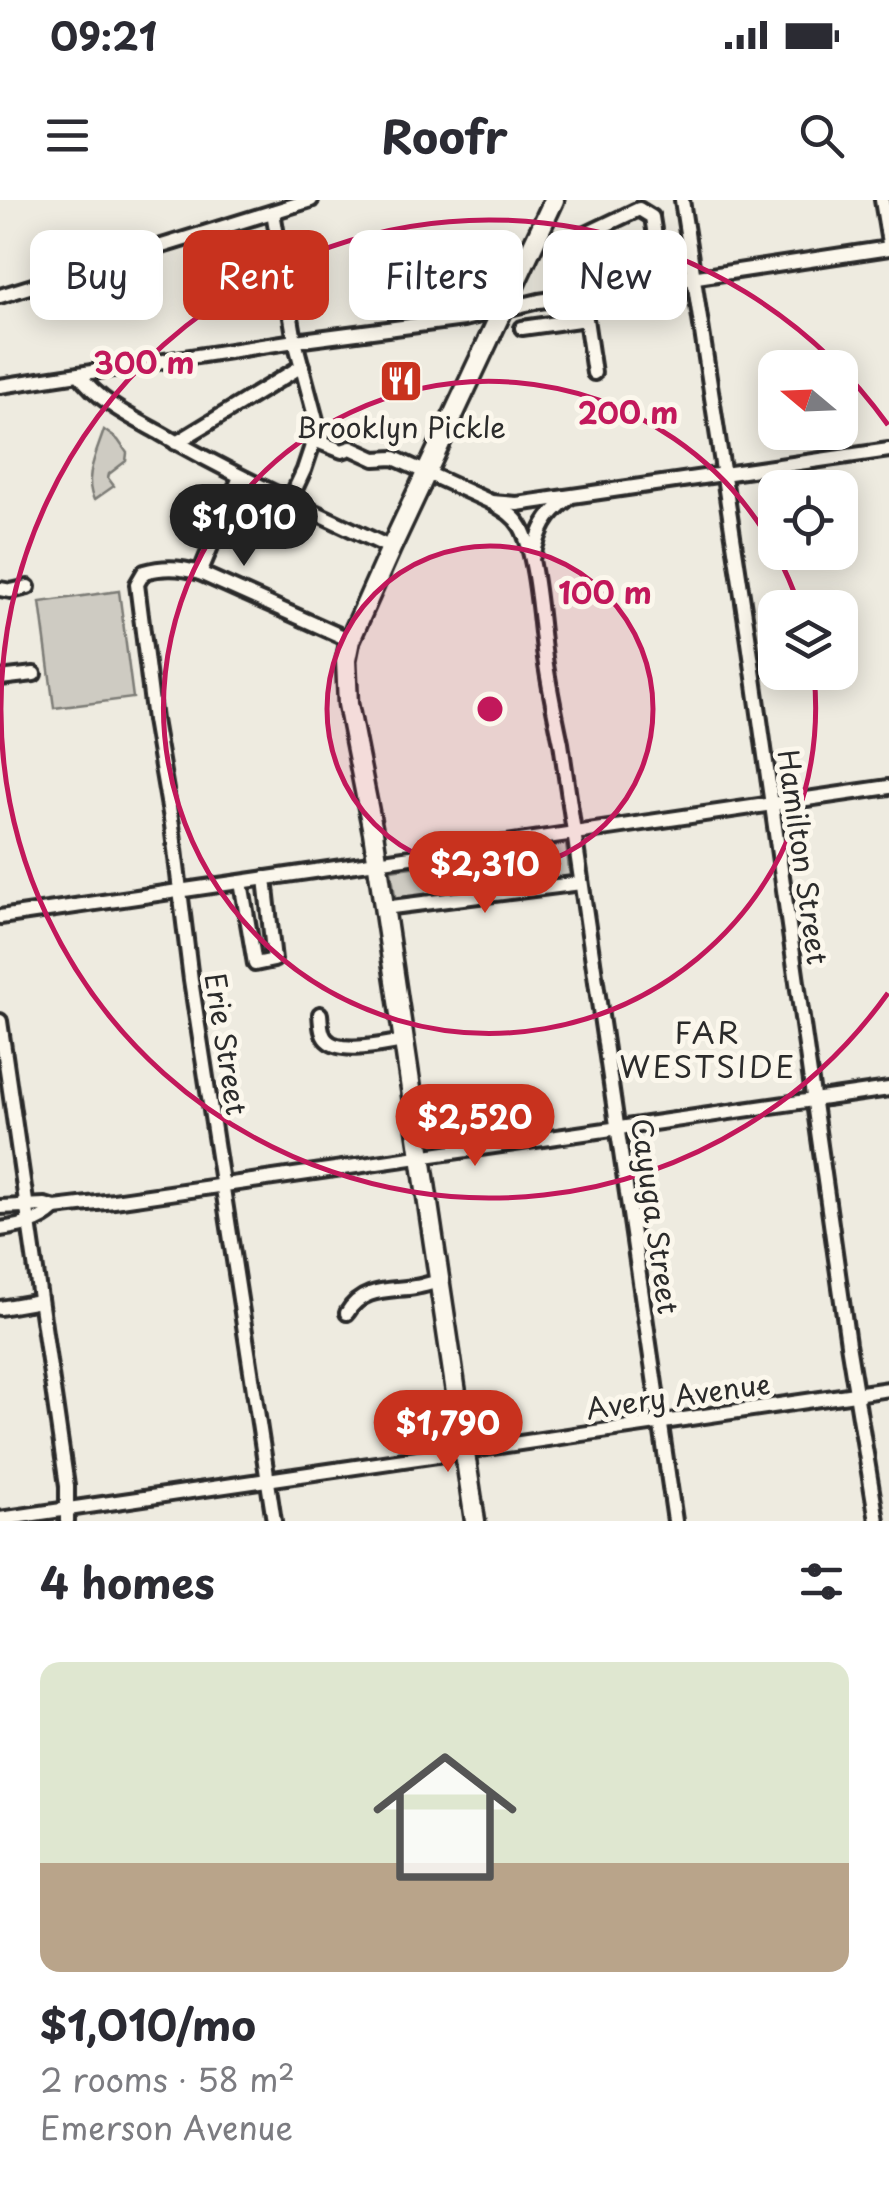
<!DOCTYPE html>
<html lang="en">
<head>
<meta charset="utf-8">
<style>
	:root { --surface:#fff; --page:#f7f7f7; --text:#2b2b33; --muted:#7c7c81; --accent:#c8321e }
	body { margin:0; font-family:"Playpen Sans",sans-serif; background:var(--page); color:var(--text); height:100vh; display:flex; flex-direction:column; font-size:38px; white-space:nowrap }
	* { box-sizing:border-box; margin:0 }
	p { font-size:32px; color:var(--muted) }
	.icon { flex:none; width:55px; height:55px; fill:none; stroke:currentColor; stroke-width:2; stroke-linecap:round; stroke-linejoin:round }
	.map { position:relative; height:1321px; overflow:hidden }
	.sheet { display:flex; flex-direction:column; background:var(--surface); flex:1 }
	.sheet>* { flex:none }
	.top-card { position:absolute; left:30px; top:30px; width:830px; height:90px; display:flex; gap:20px }
	.needle { width:65px; rotate:289deg }
	.fabs { position:absolute; left:758px; top:150px; display:grid; gap:20px }
	.fabs a { display:grid; place-items:center; width:100px; height:100px; border-radius:20px; background:var(--surface); box-shadow:0 5px 25px #0003; font-size:50px }
	.price { position:absolute; translate:-50% -85px; padding:0 22px; border-radius:35px; background:var(--accent); color:#fff; font-size:32px; line-height:65px; filter:drop-shadow(0 2px 5px #0008) }
	.price::after { content:''; position:absolute; left:50%; top:60px; width:30px; height:22px; margin-left:-15px; background:inherit; clip-path:polygon(0 0,100% 0,50% 100%) }
	.price.selected { background:#222; color:#fff }
	ul { padding:0; list-style:none }
	li { display:grid; align-content:center; gap:20px; height:530px; padding:0 40px }
	li span { display:grid; place-items:center; height:310px; border-radius:20px; color:#555 }
	li>.icon { margin-inline-start:auto }
	span .icon { width:180px; height:180px; fill:#fffc; stroke-width:1 }
	li b { font-size:42px }
	h2 { display:flex; justify-content:space-between; align-items:center; height:120px; padding:0 40px; font-size:42px }
	.chip { padding:0 35px; border-radius:20px; background:var(--surface); box-shadow:0 5px 25px #0003; font-size:35px; line-height:90px }
	.chip.selected { background:var(--accent); color:#fff }
	.status { display:flex; justify-content:space-between; align-items:center; height:70px; padding:0 50px; background:var(--surface); direction:ltr }
	.status svg { height:28px; fill:currentColor }
	header { display:flex; justify-content:space-between; align-items:center; height:130px; padding:0 40px; background:var(--surface); font-size:45px; font-weight:700 }
	.map>svg:first-child { display:block }
</style>
</head>
<body>
<div class="status"><b>09:21</b><svg viewBox="0 0 49 12"><path d="M0 12V9h3v3zM5 12V6h3v6zM10 12V3h3v9zM15 12V0h3v12zM26 1h20v11H26zM47 4h2v5h-2z"/></svg></div>
<header><svg class="icon" aria-label="menu" viewBox="0 0 24 24"><path d="M4 6h16M4 12h16M4 18h16"/></svg>Roofr<svg class="icon" aria-label="search" viewBox="0 0 24 24"><circle cx="10" cy="10" r="6"/><path d="M15 15l6 6"/></svg></header>
<div class="map">
<svg width="889" height="1321" viewBox="0 0 889 1321">
	<rect width="100%" height="100%" fill="#eeebe0"/>
	<filter id="ink" filterUnits="userSpaceOnUse"><feTurbulence type="fractalNoise" baseFrequency=".01" numOctaves="2"/><feDisplacementMap in="SourceGraphic" scale="20" xChannelSelector="R" yChannelSelector="G"/><feConvolveMatrix kernelMatrix="1 2 1 2 8 2 1 2 1" color-interpolation-filters="sRGB"/></filter>
	<g filter="url(#ink)">
		<g fill="#cecbc2" stroke="#7c7b76" stroke-width="2.5">
			<path d="M104 230 118 240 127 253 126 261 109 274 108 278 114 286 94 300C83 278 97 252 104 230Z"/>
			<path d="M119 391 133 498 54 508 40 402Z"/>
			<path d="M566 644 570 677 396 702 391 670Z"/>
		</g>
		<g fill="none" stroke-linecap="round" stroke-linejoin="round">
			<g stroke="#2b2b2b" stroke-width="20">
				<g id="minor">
					<path d="M682 0 748 435 848 1144 877 1321"/>
					<path d="M882 0 889 43"/>
					<path d="M273 12 295 141 316 220 314 240 304 270 290 300"/>
					<path d="M605 50 656 42 660 83"/>
					<path d="M562 61 561 46 639 9 652 17 656 42"/>
					<path d="M563 71 566 97"/>
					<path d="M0 96 311 0"/>
					<path d="M522 128 586 119 594 173"/>
					<path d="M79 174C98 201 131 217 160 233 234 276 313 311 391 348"/>
					<path d="M0 186 295 141 464 119 539 101 889 48"/>
					<path d="M314 240 342 251 351 248 375 259 394 258 491 302 517 304 889 250"/>
					<path d="M176 243 302 166"/>
					<path d="M491 302C503 309 514 315 521 327 537 356 540 423 545 458 549 486 555 515 561 543L675 1321"/>
					<path d="M533 356C540 329 545 316 568 299"/>
					<path d="M200 373 240 277"/>
					<path d="M0 389 11 391 28 387"/>
					<path d="M0 478 34 474"/>
					<path d="M241 682 255 764 274 760 265 678"/>
					<path d="M384 708 581 683"/>
					<path d="M0 717 889 587"/>
					<path d="M320 814C321 822 320 831 325 838 338 856 385 844 404 841"/>
					<path d="M0 821 67 1286V1321"/>
					<path d="M0 1007 45 1005 55 1008 114 1001 889 889"/>
					<path d="M0 1029C21 1026 39 1023 55 1008"/>
					<path d="M0 1108 40 1101"/>
					<path d="M347 1113C362 1087 389 1091 415 1087 423 1086 431 1083 439 1081"/>
					<path d="M0 1319 889 1189"/>
					<path d="M274 1321 191 780 172 625 154 520 137 384 144 372C164 366 181 367 200 373L350 440"/>
				</g>
			</g>
			<g stroke="#2b2b2b" stroke-width="25">
				<path id="major" d="M475 1321 373 632 348 504 346 460 350 440 391 348 554 0"/>
			</g>
			<use href="#minor" stroke="#fbf7ec" stroke-width="12"/>
			<use href="#major" stroke="#fbf7ec" stroke-width="18"/>
		</g>
	</g>
	<circle cx="490" cy="509" r="163" fill="#c2185b" fill-opacity=".12"/>
	<g fill="none" stroke="#c2185b" stroke-width="5">
		<circle cx="490" cy="509" r="163"/>
		<path d="M776 353A326 326 0 0 1 799 406M814 475A326 326 0 1 1 774 348"/>
		<path d="M888 793A489 489 0 1 1 888 225"/>
	</g>
	<defs>
		<g id="restaurant-square" transform="scale(2.25)"><rect x="-9" y="-9" width="18" height="18" rx="4" fill="#c8321e" stroke="#fbf7ec"/><path d="M-5-6h1v4h1v-4h1v4h1v-4h1v5L-1.5 .5V6h-2V.5L-5-1ZM5-6V6H3V1.5H1.5Q1.5-4 5-6Z" fill="#fff"/></g>
	</defs>
	<g fill-rule="evenodd">
		<use href="#restaurant-square" x="401" y="181"/>
	</g>
	<g text-anchor="middle" dominant-baseline="central" stroke-width="10" stroke-linejoin="round" paint-order="stroke">
		<g font-size="28" fill="#2b2b2b" stroke="#fbf7ec">
			<text x="401" y="226">Brooklyn Pickle</text>
		</g>
		<g font-size="28" fill="#2b2b2b" stroke="#fbf7ec">
			<text transform="translate(804 657) rotate(82)">Hamilton Street</text>
			<text transform="translate(227 844) rotate(81)">Erie Street</text>
			<text transform="translate(656 1016) rotate(82)">Cayuga Street</text>
			<text transform="translate(678 1195) rotate(-8)">Avery Avenue</text>
		</g>
		<g font-size="30" letter-spacing="2.5" fill="#2b2b2b" stroke="#fbf7ec">
			<text x="708" y="831">FAR<tspan x="708" dy="34">WESTSIDE</tspan></text>
		</g>
	</g>
	<circle cx="490" cy="509" r="15" fill="#c2185b" stroke="#fbf7ec" stroke-width="5"/>
	<g font-size="30" text-anchor="middle" font-weight="bold" fill="#c2185b" stroke="#fbf7ec" stroke-width="10" stroke-linejoin="round" paint-order="stroke">
		<text x="144" y="174">300 m</text>
		<text x="628" y="224">200 m</text>
		<text x="605" y="404">100 m</text>
	</g>
</svg>
<div class="fabs">
<a><svg class="needle" viewBox="-14 -14 28 28"><path d="M0-13l5 13h-10z" fill="#e53935"/><path d="M0 13l5-13h-10z" fill="#7c7c81"/></svg></a>
<a><svg class="icon" aria-label="locate" viewBox="0 0 24 24"><circle cx="12" cy="12" r="6"/><path d="M12 2v4M12 18v4M2 12h4M18 12h4"/></svg></a>
<a><svg class="icon" aria-label="layers" viewBox="0 0 24 24"><path d="M12 4l9 5-9 5-9-5zM3 14l9 5 9-5"/></svg></a>
</div>
<b class="price selected" style="left:244px;top:369px">$1,010</b>
<b class="price" style="left:485px;top:716px">$2,310</b>
<b class="price" style="left:475px;top:969px">$2,520</b>
<b class="price" style="left:448px;top:1275px">$1,790</b>
<div class="top-card">
<a class="chip">Buy</a>
<a class="chip selected">Rent</a>
<a class="chip">Filters</a>
<a class="chip">New</a>
</div>
</div>
<section class="sheet">
<h2>4 homes<svg class="icon" aria-label="filters" viewBox="0 0 24 24"><path d="M4 7h16M4 17h16"/><circle cx="9" cy="7" r="2"/><circle cx="15" cy="17" r="2"/></svg></h2>
<ul>
<li><span style="background:linear-gradient(#dfe7d0 65%,#b9a48a 0)"><svg class="icon" aria-label="home" viewBox="0 0 24 24"><path d="M3 11l9-7 9 7M6 9v11h12V9"/></svg></span><div><b>$1,010/mo</b><p>2 rooms · 58 m²</p><p>Emerson Avenue</p></div></li>
</ul>
</section>
</body>
</html>
